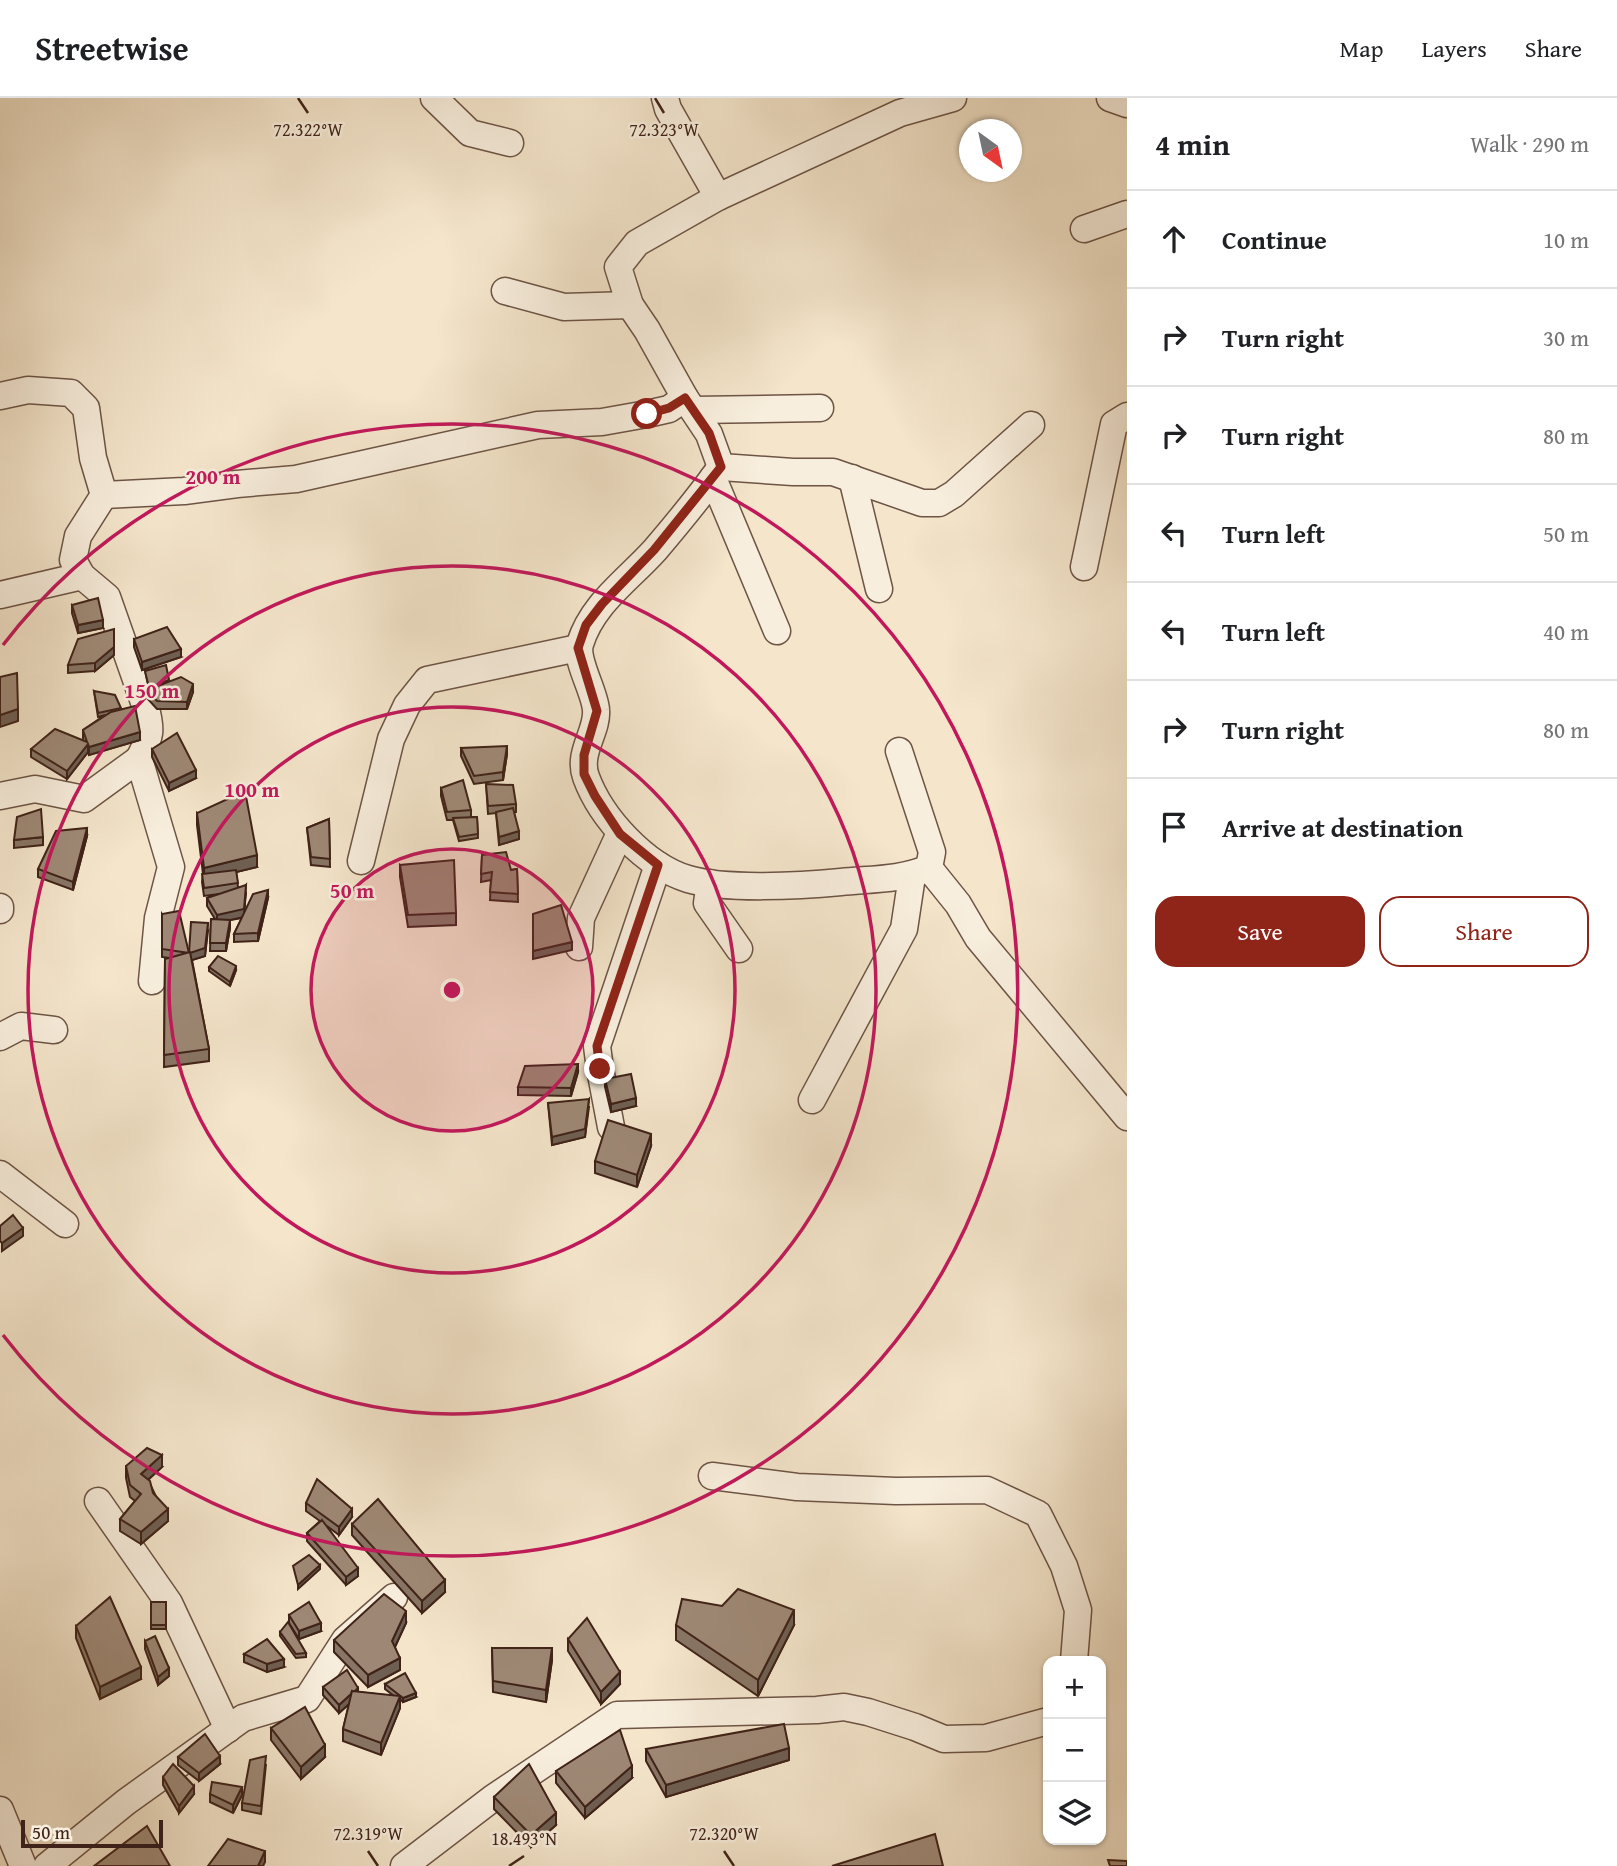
<!DOCTYPE html>
<meta charset="utf-8">
<style>
body{margin:0;font-family:"Gentium Book Plus",serif;background:#f2f2f2;color:#202124}
.controls{position:absolute;right:21px;bottom:21px;display:grid;overflow:hidden;border-radius:14px;box-shadow:0 2px 5px #0004}
.controls button{width:63px;height:63px;display:grid;place-items:center;padding:0;border:0;border-bottom:2px solid #e0e0e0;background:#fff;color:#202124;font:35px sans-serif}
.compass{position:absolute;left:959px;top:21px;width:63px;height:63px;border-radius:50%;background:#fff;box-shadow:0 2px 5px #0004;rotate:147deg}
.scale{position:absolute;left:21px;bottom:18px;width:142px;box-sizing:border-box;padding-left:7px;border:4px solid #402318;border-top:0;font-size:19px;line-height:24px;white-space:nowrap;color:#402318;-webkit-text-stroke:5px #f8eedd;paint-order:stroke}
.stop{position:absolute;width:21px;height:21px;margin:-16px;border:5px solid #8f2418;border-radius:50%;background:#fff}
.stop.end{background:#8f2418;border-color:#fff;box-shadow:0 2px 7px #0008}
.list{margin:0;padding:0;list-style:none}
h2{display:flex;justify-content:space-between;align-items:center;height:91px;margin:0;padding:0 28px;font-size:30px}
h2 small{font-size:23px;font-weight:400;color:#757577}
.list li{display:grid;grid-template-columns:46px 1fr auto;gap:21px;align-items:center;box-sizing:border-box;height:98px;padding:0 28px;border-top:2px solid #e0e0e0}
.list b{display:block;font-size:26px;white-space:nowrap}
.list em{font-size:23px;font-style:normal;color:#757577}
.actions{display:flex;gap:14px;padding:21px 28px}
.actions a{flex:1;padding:16px 0;border:2px solid #8f2418;border-radius:21px;text-align:center;font-size:24px;color:#8f2418}
.actions .main{background:#8f2418;color:#fff}
.icon{flex:none;width:38px;height:38px;fill:none;stroke:currentColor;stroke-width:2;stroke-linecap:round;stroke-linejoin:round}
.map{position:relative;flex:none;width:1127px;height:1768px;overflow:hidden}
header{display:flex;align-items:center;gap:42px;box-sizing:border-box;height:98px;padding:0 35px;background:#fff;border-bottom:2px solid #e0e0e0}
header strong{font-size:33px}
nav{display:flex;gap:38px;margin-inline-start:auto;font-size:24px}
main{display:flex}
aside{flex:1;background:#fff}
.map>svg:first-child{display:block}
.lines{fill:none;stroke-linecap:round;stroke-linejoin:round}
.minor-casing{stroke:#6d5445;stroke-width:29}
.minor{stroke:#f8eedd;stroke-width:26}
.wall{fill:#887565;stroke:#402318;stroke-width:2}
.shaded-wall{fill:#6f5f52;stroke:#402318;stroke-width:2}
.building{fill:#9e8875;stroke:#402318;stroke-width:2}
.route{stroke:#8f2418;stroke-width:9}
.ticks{fill:none;stroke:#402318;stroke-width:2.5}
.ring{fill:none;stroke:#c2185b;stroke-width:3.5}
.ticks-label{font-size:18px;text-anchor:middle;fill:#402318;stroke:#f8eedd;stroke-width:5;stroke-linejoin:round;paint-order:stroke}
.centre{fill:#c2185b;stroke:#f8eedd;stroke-width:3.5}
.ring-label{font-size:21px;text-anchor:middle;font-weight:bold;fill:#c2185b;stroke:#f8eedd;stroke-width:5;stroke-linejoin:round;paint-order:stroke}
</style>
<header>
<strong>Streetwise</strong>
<nav><a>Map</a><a>Layers</a><a>Share</a></nav>
</header>
<main>
<div class="map">
<svg width="1127" height="1768" viewBox="0 0 1127 1768">
<rect width="100%" height="100%" fill="#f4e5cb"/>
<filter id="stains"><feTurbulence type="fractalNoise" baseFrequency=".00286" numOctaves="4"/><feColorMatrix values="0 0 0 0 .2 0 0 0 0 .09 0 0 0 0 .02 0 0 0 .5 -.17"/></filter>
<radialGradient id="worn" r=".72"><stop offset=".6" stop-color="#630" stop-opacity="0"/><stop offset="1" stop-color="#630" stop-opacity=".3"/></radialGradient>
<g class="lines">
<defs>
<g id="minor">
<polyline points="434,0 470,35 510,45"/>
<polyline points="665,0 668,11 718,99"/>
<polyline points="953,0 900,15 718,99 637,145 618,169 630,207 647,232 685,300 709,336 721,369 793,374 833,374 922,405 939,405 954,396 1031,327"/>
<polyline points="1110,0 1127,6"/>
<polyline points="1084,131 1127,116"/>
<polyline points="505,193 564,209 630,207"/>
<path d="M0,298L28,292L71,295L86,310L93,360L104,397L78,438L73,462L82,478L107,499L145,607C152,632 151,638 139,661L171,769L158,820L152,883"/>
<polyline points="694,312 820,310"/>
<path d="M721,369C701,397 678,425 655,452C628,482 592,506 580,546C575,562 595,594 596,612C598,633 577,655 586,679C601,720 645,768 688,781C725,792 800,788 841,784C870,781 902,782 929,770L932,754L899,653"/>
<polyline points="713,380 777,533"/>
<polyline points="852,380 879,491"/>
<polyline points="104,397 184,393 237,386 296,381 538,327 602,324 647,316 669,311 685,300"/>
<polyline points="1084,469 1114,326 1127,318"/>
<polyline points="0,497 82,478"/>
<polyline points="0,698 35,691 84,701 139,661"/>
<polyline points="361,763 391,641 407,607 427,582 578,550"/>
<polyline points="929,770 958,806 978,840 1127,1019"/>
<polyline points="710,785 707,805 739,851"/>
<polyline points="0,809 0,812"/>
<polyline points="579,849 581,820 620,735"/>
<polyline points="0,939 21,928 54,932"/>
<polyline points="812,1002 904,831 912,778"/>
<polyline points="611,1029 600,971 597,948 658,767"/>
<polyline points="0,1076 65,1126"/>
<polyline points="712,1378 797,1389 896,1393 987,1392 1038,1416 1064,1468 1078,1512 1074,1563"/>
<polyline points="98,1403 169,1505 228,1631"/>
<polyline points="0,1712 23,1768"/>
<polyline points="47,1768 126,1704 243,1620 307,1601 345,1542 394,1499"/>
<polyline points="404,1768 493,1700 617,1617 817,1612 844,1609 868,1614 915,1629 944,1641 986,1640 1048,1623"/>
</g>
</defs>
<!-- minor casing -->
<use href="#minor" class="minor-casing"/>
<!-- minor -->
<use href="#minor" class="minor"/>
</g>
<!-- wall -->
<g class="wall">
<polygon points="72,507 103,530 78,535 72,515"/>
<polygon points="134,541 181,559 142,572 134,549"/>
<polygon points="114,557 95,573 68,575 68,567"/>
<polygon points="145,573 193,594 187,611 157,611 147,600 147,592 149,591"/>
<polygon points="94,593 121,611 140,642 89,657 88,654 67,681 31,659 31,651 83,642 83,632 105,617 98,619"/>
<polygon points="461,650 507,656 503,682 474,686 461,658"/>
<polygon points="152,651 196,680 169,693 152,659"/>
<polygon points="486,686 516,706 516,714 514,714 519,741 499,747 496,715 488,716"/>
<polygon points="441,690 471,712 471,719 477,719 478,740 459,743 453,722 447,722 441,698"/>
<polygon points="197,715 257,769 236,774 238,789 246,795 244,815 268,800 258,843 234,844 234,836 242,820 230,822 230,830 226,853 210,853 211,821 215,821 207,808 207,800 219,796 204,798 202,784 203,776 197,727"/>
<polygon points="329,721 330,769 311,767 307,730"/>
<polygon points="87,738 73,792 38,779 38,771"/>
<polygon points="43,739 43,747 14,750 14,742"/>
<polygon points="482,757 511,772 517,771 518,804 490,802 491,782 481,784"/>
<polygon points="400,767 456,815 456,827 408,829 400,779"/>
<polygon points="162,816 188,855 208,833 205,858 192,862 209,951 209,963 164,969 165,861 169,860 162,859"/>
<polygon points="209,869 236,872 230,888 209,873"/>
<polygon points="578,974 571,998 518,997 518,989"/>
<polygon points="605,981 636,1008 611,1014 605,989"/>
<polygon points="548,1005 589,1009 585,1039 552,1047"/>
<polygon points="651,1048 637,1089 595,1075 595,1063"/>
<polygon points="126,1368 162,1369 148,1382 168,1423 141,1446 120,1433 120,1421 135,1403 130,1399 126,1380"/>
<polygon points="306,1405 352,1419 339,1437 327,1428 358,1478 346,1487 307,1443 307,1435 320,1423 306,1413"/>
<polygon points="352,1426 445,1494 422,1515 352,1437"/>
<rect x="151" y="1504" width="15" height="27"/>
<polygon points="289,1517 321,1533 299,1541 289,1525"/>
<polygon points="406,1525 395,1549 400,1572 368,1589 334,1554 334,1542"/>
<polygon points="676,1527 794,1527 758,1598 676,1542"/>
<polygon points="76,1528 141,1581 100,1601 76,1540"/>
<polygon points="280,1534 306,1555 306,1559 296,1560 280,1538"/>
<polygon points="568,1541 620,1586 601,1606 568,1553"/>
<polygon points="145,1543 169,1578 158,1587 145,1551"/>
<polygon points="492,1550 552,1562 546,1604 493,1594"/>
<polygon points="244,1556 284,1569 267,1574 244,1564"/>
<polygon points="385,1586 416,1599 403,1604 400,1601 400,1610 381,1657 343,1643 343,1631 349,1606 339,1615 323,1597 323,1589 358,1594 394,1598 385,1591"/>
<polygon points="271,1630 325,1659 301,1681 271,1642"/>
<polygon points="646,1651 789,1662 666,1699 646,1663"/>
<polygon points="178,1659 220,1666 199,1683 178,1667"/>
<polygon points="266,1666 261,1716 242,1712 242,1705"/>
<polygon points="556,1673 632,1680 585,1720 556,1685"/>
<polygon points="163,1679 194,1696 179,1715 163,1687"/>
<polygon points="210,1696 242,1697 233,1715 210,1704"/>
<polygon points="494,1699 556,1727 531,1749 494,1711"/>
</g>
<!-- shaded-wall -->
<g class="shaded-wall">
<polygon points="103,522 103,530 78,535 78,527"/>
<polygon points="114,539 114,557 95,573 95,565"/>
<polygon points="181,551 181,559 142,572 142,564"/>
<polygon points="193,586 193,594 187,611 187,604"/>
<polygon points="18,611 18,623 0,629 0,617"/>
<polygon points="140,634 140,642 89,657 89,649"/>
<polygon points="88,646 88,654 67,681 67,673"/>
<polygon points="507,648 507,656 503,682 503,674"/>
<polygon points="196,672 196,680 169,693 169,685"/>
<polygon points="87,730 87,738 73,792 73,784"/>
<polygon points="519,733 519,741 499,747 499,739"/>
<polygon points="257,757 257,769 204,782 204,770"/>
<polygon points="246,787 244,819 230,822 230,830 226,853 226,845 217,825 217,817"/>
<polygon points="268,792 268,800 258,843 258,835"/>
<polygon points="208,825 205,858 189,863 189,855"/>
<polygon points="572,844 572,852 533,861 533,853"/>
<polygon points="236,868 236,872 230,888 230,884"/>
<polygon points="578,966 578,974 571,998 571,990"/>
<polygon points="636,1000 636,1008 611,1014 611,1006"/>
<polygon points="589,1001 585,1039 552,1047 552,1039"/>
<polygon points="651,1036 651,1048 637,1089 637,1077"/>
<polygon points="23,1130 23,1138 2,1153 2,1145"/>
<polygon points="162,1357 162,1369 141,1388 141,1376"/>
<polygon points="168,1411 168,1423 141,1446 141,1434"/>
<polygon points="352,1411 352,1419 339,1437 339,1429"/>
<polygon points="320,1467 320,1471 298,1491 298,1487"/>
<polygon points="358,1470 358,1478 346,1487 346,1479"/>
<polygon points="445,1482 445,1494 422,1515 422,1503"/>
<polygon points="794,1512 794,1527 758,1598 758,1582"/>
<polygon points="406,1513 406,1525 392,1555 392,1543"/>
<polygon points="321,1525 321,1533 299,1541 299,1533"/>
<polygon points="552,1550 552,1562 546,1604 546,1592"/>
<polygon points="400,1560 400,1572 368,1589 368,1577"/>
<polygon points="284,1561 284,1569 267,1574 267,1566"/>
<polygon points="141,1569 141,1581 100,1601 100,1589"/>
<polygon points="169,1570 169,1578 158,1587 158,1579"/>
<polygon points="620,1574 620,1586 601,1606 601,1594"/>
<polygon points="358,1590 358,1598 339,1615 339,1607"/>
<polygon points="416,1595 416,1599 403,1604 403,1600"/>
<polygon points="400,1598 400,1610 381,1657 381,1645"/>
<polygon points="1103,1636 1103,1644 1101,1648 1101,1640"/>
<polygon points="325,1647 325,1659 301,1681 301,1669"/>
<polygon points="789,1650 789,1662 666,1699 666,1687"/>
<polygon points="220,1658 220,1666 199,1683 199,1675"/>
<polygon points="632,1668 632,1680 585,1720 585,1709"/>
<polygon points="194,1688 194,1696 179,1715 179,1708"/>
<polygon points="242,1689 242,1697 233,1715 233,1707"/>
<polygon points="556,1715 556,1727 531,1749 531,1737"/>
<polygon points="265,1753 265,1764 263,1768 258,1768"/>
</g>
<!-- building -->
<g class="building">
<polygon points="98,500 103,522 78,527 72,507"/>
<polygon points="167,529 181,551 142,564 134,541"/>
<polygon points="114,531 114,549 95,565 68,567 78,541"/>
<polygon points="166,567 169,582 149,590 145,573"/>
<polygon points="17,575 18,611 0,617 0,579"/>
<polygon points="181,579 193,586 187,604 157,603 147,592"/>
<polygon points="94,593 115,597 121,610 98,615"/>
<polygon points="135,608 140,634 89,649 88,646 67,673 31,651 55,631 87,644 83,632 111,614"/>
<polygon points="177,635 196,672 169,685 152,651"/>
<polygon points="507,648 503,674 474,678 461,650"/>
<polygon points="463,682 471,712 447,714 441,690"/>
<polygon points="486,686 513,687 516,706 488,708"/>
<polygon points="245,693 257,757 204,770 197,715"/>
<polygon points="513,710 519,733 499,739 496,714"/>
<polygon points="41,711 43,739 14,742 17,719"/>
<polygon points="477,719 478,736 459,739 453,720"/>
<polygon points="329,721 330,761 311,759 307,730"/>
<polygon points="87,730 73,784 38,771 56,733"/>
<polygon points="506,754 511,772 517,771 518,796 490,794 492,774 481,776 482,757"/>
<polygon points="454,762 456,815 408,817 400,767"/>
<polygon points="236,772 238,785 204,790 202,776"/>
<polygon points="246,787 244,811 217,817 207,800"/>
<polygon points="268,792 258,835 234,836 253,796"/>
<polygon points="561,807 572,844 533,853 533,816"/>
<polygon points="179,813 189,855 162,851 162,816"/>
<polygon points="211,821 230,822 226,845 210,845"/>
<polygon points="191,824 208,825 205,850 190,855 189,855"/>
<polygon points="190,854 209,951 164,957 165,861"/>
<polygon points="218,858 236,868 230,884 209,869"/>
<polygon points="578,966 571,990 518,989 525,968"/>
<polygon points="631,976 636,1000 611,1006 605,981"/>
<polygon points="589,1001 585,1031 552,1039 548,1005"/>
<polygon points="608,1022 651,1036 637,1077 595,1063"/>
<polygon points="13,1117 23,1130 2,1145 0,1143 0,1128"/>
<polygon points="147,1350 162,1357 141,1376 150,1383 153,1395 168,1411 141,1434 120,1421 141,1396 130,1387 126,1368"/>
<polygon points="317,1381 352,1411 339,1429 306,1405"/>
<polygon points="378,1401 445,1482 422,1503 352,1426"/>
<polygon points="322,1422 358,1470 346,1479 307,1435"/>
<polygon points="309,1457 320,1467 298,1487 293,1468"/>
<polygon points="738,1491 794,1512 758,1582 676,1527 682,1501 722,1508"/>
<polygon points="384,1496 406,1513 392,1543 400,1560 368,1577 334,1542"/>
<polygon points="110,1499 141,1569 100,1589 76,1528"/>
<rect x="151" y="1504" width="15" height="23"/>
<polygon points="309,1504 321,1525 299,1533 289,1517"/>
<polygon points="587,1520 620,1574 601,1594 568,1541"/>
<polygon points="288,1524 306,1555 296,1556 280,1534"/>
<polygon points="155,1538 169,1570 158,1579 145,1543"/>
<polygon points="267,1541 284,1561 267,1566 244,1556"/>
<polygon points="492,1550 552,1550 546,1592 493,1583"/>
<polygon points="347,1572 358,1590 354,1594 352,1593 351,1596 339,1607 323,1589"/>
<polygon points="405,1575 416,1595 403,1600 385,1586"/>
<polygon points="352,1593 400,1598 381,1645 343,1631"/>
<polygon points="305,1609 325,1647 301,1669 271,1630"/>
<polygon points="784,1626 789,1650 666,1687 646,1651"/>
<polygon points="620,1632 632,1668 585,1709 556,1673"/>
<polygon points="205,1636 220,1658 199,1675 178,1659"/>
<polygon points="266,1658 261,1708 242,1705 250,1662"/>
<polygon points="173,1666 194,1688 179,1708 163,1679"/>
<polygon points="529,1666 556,1715 531,1737 494,1699"/>
<polygon points="212,1684 242,1689 233,1707 210,1696"/>
<polygon points="147,1728 170,1768 94,1768"/>
<polygon points="935,1736 943,1768 832,1768"/>
<polygon points="228,1741 265,1753 258,1768 208,1768"/>
<polygon points="1108,1762 1127,1763 1127,1768 1110,1768"/>
</g>
<g class="lines">
<!-- route -->
<polyline class="route" points="600,971 597,948 658,767 620,736 595,698 584,676 584,657 597,613 578,550 586,527 602,506 654,452 721,369 709,335 685,300 669,310 647,316"/>
</g>
<!-- ticks -->
<path class="ticks" d="M298,0L308,15M655,0L664,15M368,1753L378,1768M724,1753L734,1768M509,1768L524,1758"/>
<!-- distance rings -->
<circle cx="452" cy="892" r="141" fill="#c2185b" fill-opacity=".12"/>
<g class="ring">
<circle cx="452" cy="892" r="141"/>
<circle cx="452" cy="892" r="283"/>
<circle cx="452" cy="892" r="424"/>
<path d="M3 547A566 566 0 1 1 3 1237"/>
</g>
<g class="ticks-label">
<text x="308" y="38">72.322°W</text>
<text x="664" y="38">72.323°W</text>
<text x="368" y="1742">72.319°W</text>
<text x="724" y="1742">72.320°W</text>
<text x="524" y="1747">18.493°N</text>
</g>
<circle cx="452" cy="892" r="10" class="centre"/>
<g class="ring-label">
<text x="213" y="386">200 m</text>
<text x="152" y="600">150 m</text>
<text x="252" y="699">100 m</text>
<text x="352" y="800">50 m</text>
</g>
<rect width="100%" height="100%" filter="url(#stains)"/>
<rect width="100%" height="100%" fill="url(#worn)"/>
</svg>
<div class="controls">
<button>+</button>
<button>−</button>
<button><svg class="icon" aria-label="layers" viewBox="0 0 24 24"><path d="M12 4l9 5-9 5-9-5zM3 14l9 5 9-5"/></svg></button>
</div>
<svg class="compass" viewBox="-18 -18 36 36"><path d="M0-13l5 13h-10z" fill="#e53935"/><path d="M0 13l5-13h-10z" fill="#757577"/></svg>
<div class="scale">50 m</div>
<div class="stop" style="left:647px;top:316px"></div>
<div class="stop end" style="left:600px;top:971px"></div>
</div>
<aside>
<h2>4 min<small>Walk · 290 m</small></h2>
<ul class="list">
<li><svg class="icon" aria-label="ahead" viewBox="0 0 24 24"><path d="M12 20V5M6 11l6-6 6 6"/></svg><div><b>Continue</b></div><em>10 m</em></li>
<li><svg class="icon" aria-label="right" viewBox="0 0 24 24"><path d="M7 20v-9h11M14 6l5 5-5 5"/></svg><div><b>Turn right</b></div><em>30 m</em></li>
<li><svg class="icon" aria-label="right" viewBox="0 0 24 24"><path d="M7 20v-9h11M14 6l5 5-5 5"/></svg><div><b>Turn right</b></div><em>80 m</em></li>
<li><svg class="icon" aria-label="left" viewBox="0 0 24 24"><path d="M17 20v-9H6M10 6l-5 5 5 5"/></svg><div><b>Turn left</b></div><em>50 m</em></li>
<li><svg class="icon" aria-label="left" viewBox="0 0 24 24"><path d="M17 20v-9H6M10 6l-5 5 5 5"/></svg><div><b>Turn left</b></div><em>40 m</em></li>
<li><svg class="icon" aria-label="right" viewBox="0 0 24 24"><path d="M7 20v-9h11M14 6l5 5-5 5"/></svg><div><b>Turn right</b></div><em>80 m</em></li>
<li><svg class="icon" aria-label="arrive" viewBox="0 0 24 24"><path d="M6 21V4h12l-3 4 3 4H6"/></svg><div><b>Arrive at destination</b></div></li>
</ul>
<div class="actions"><a class="main">Save</a><a>Share</a></div>
</aside>
</main>
